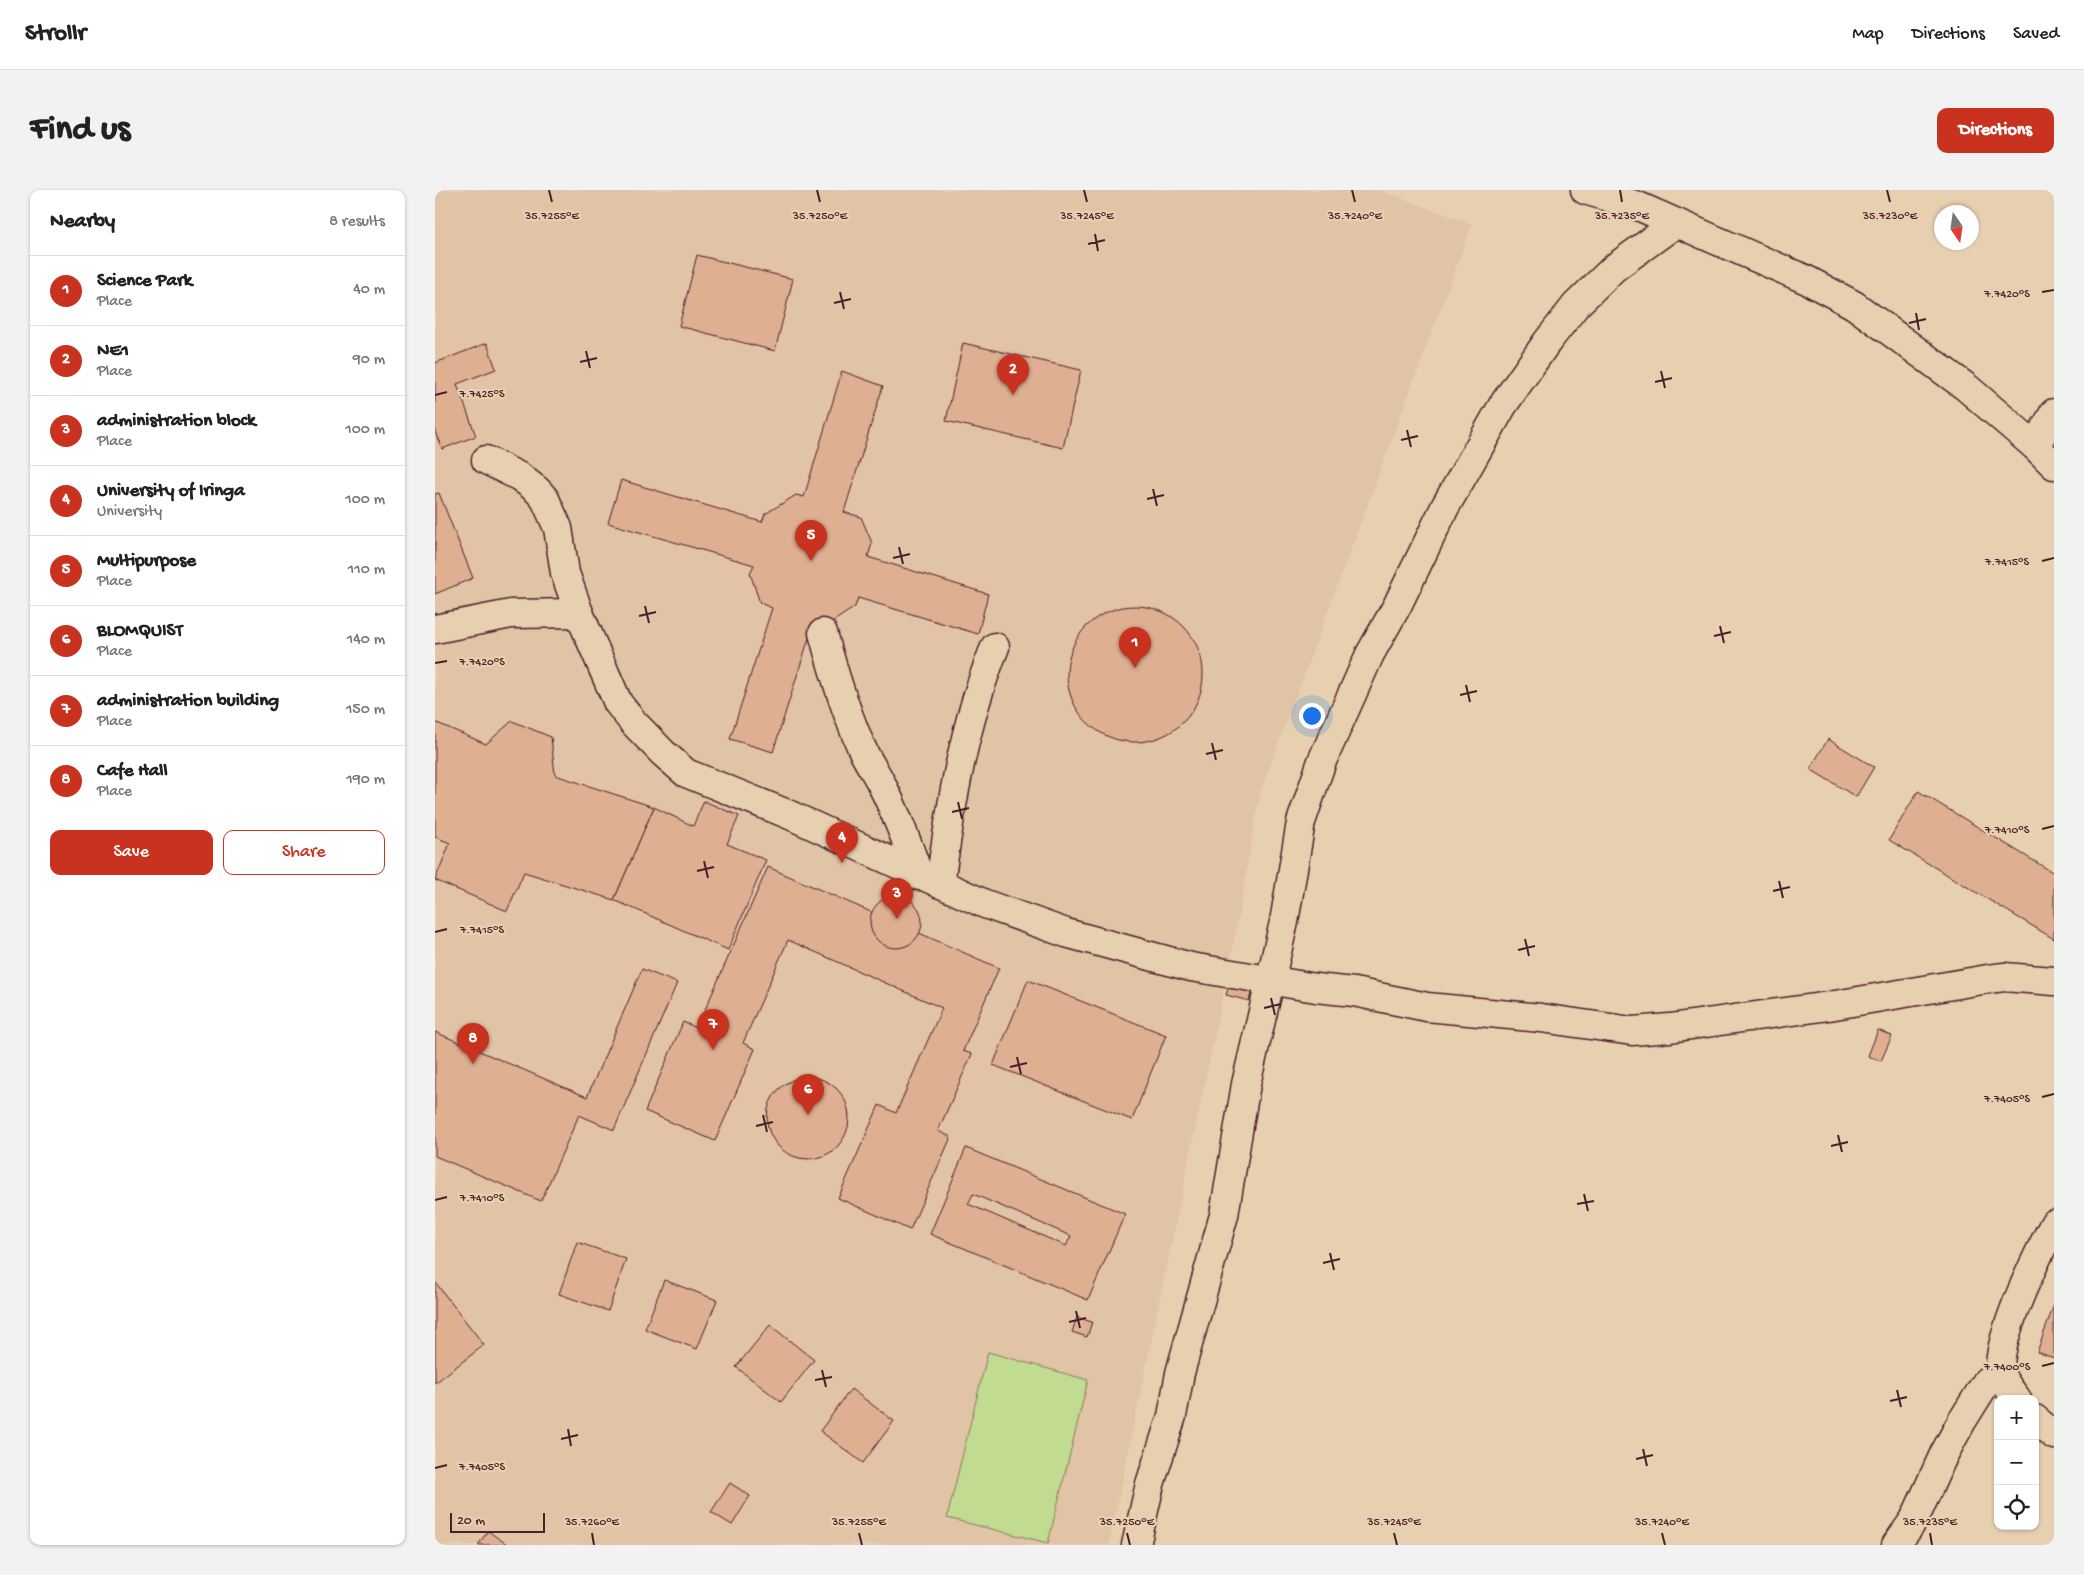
<!DOCTYPE html>
<meta charset="utf-8">
<style>
body{margin:0;font-family:"Gochi Hand",sans-serif;background:#f2f2f2;color:#222}
.controls{position:absolute;right:15px;bottom:15px;display:grid;overflow:hidden;border-radius:10px;box-shadow:0 1px 4px #0004}
.controls button{width:45px;height:45px;display:grid;place-items:center;padding:0;border:0;border-bottom:1px solid #e0e0e0;background:#fff;color:#222;font:25px sans-serif}
.compass{position:absolute;left:1499px;top:15px;width:45px;height:45px;border-radius:50%;background:#fff;box-shadow:0 1px 4px #0004;rotate:167deg}
.scale{position:absolute;left:15px;bottom:12px;width:95px;box-sizing:border-box;padding-left:5px;border:2px solid #4a1f2b;border-top:0;font-size:14px;line-height:18px;white-space:nowrap;color:#4a1f2b;-webkit-text-stroke:4px #e7d0b0;paint-order:stroke}
.you{position:absolute;left:876px;top:525px;width:18px;height:18px;margin:-12px;border:4px solid #fff;border-radius:50%;background:#1a73e8;box-shadow:0 0 0 8px #1a73e833}
.badge{display:grid;place-items:center;width:32px;height:32px;border-radius:50%;background:#c8321e;color:#fff;font-size:16px;font-weight:700}
.pin{position:absolute;translate:-50% -41px;filter:drop-shadow(0 1px 2px #0008)}
.pin::after{content:'';position:absolute;top:26px;width:18px;height:15px;background:inherit;clip-path:polygon(0 0,100% 0,50% 100%)}
.list{margin:0;padding:0;list-style:none}
h2{display:flex;justify-content:space-between;align-items:center;height:65px;margin:0;padding:0 20px;font-size:21px}
h2 small{font-size:16px;font-weight:400;color:#767676}
.list li{display:grid;grid-template-columns:32px 1fr auto;gap:15px;align-items:center;box-sizing:border-box;height:70px;padding:0 20px;border-top:1px solid #e0e0e0}
.list b{display:block;font-size:19px;white-space:nowrap}
.list p{margin:0;font-size:16px;white-space:nowrap;color:#767676}
.list em{font-size:16px;font-style:normal;color:#767676}
.actions{display:flex;gap:10px;padding:15px 20px}
.actions a{flex:1;padding:11px 0;border:1px solid #c8321e;border-radius:10px;text-align:center;font-size:18px;color:#c8321e}
.actions .main{background:#c8321e;color:#fff}
.icon{flex:none;width:28px;height:28px;fill:none;stroke:currentColor;stroke-width:2;stroke-linecap:round;stroke-linejoin:round}
.map{position:relative;flex:none;width:1619px;height:1355px;overflow:hidden;border-radius:10px}
header{display:flex;align-items:center;gap:30px;box-sizing:border-box;height:70px;padding:0 25px;background:#fff;border-bottom:1px solid #e0e0e0}
header strong{font-size:24px}
nav{display:flex;gap:28px;margin-inline-start:auto;font-size:18px}
.intro{display:flex;align-items:center;justify-content:space-between;box-sizing:border-box;height:120px;padding:0 30px}
h1{margin:0;font-size:35px}
.button{padding:12px 22px;border-radius:10px;background:#c8321e;color:#fff;font-size:18px;font-weight:700}
main{display:flex;gap:30px;padding:0 30px}
aside{flex:1;background:#fff;border-radius:10px;box-shadow:0 1px 4px #0004}
.map>svg:first-child{display:block}
.built{fill:#e1c3a5}
.park{fill:#c1db91;stroke:#867d5e}
.building{fill:#deaf91;stroke:#4a1f2b;fill-rule:evenodd}
.lines{fill:none;stroke-linecap:round;stroke-linejoin:round}
.minor-casing{stroke:#4a1f2b;stroke-width:31}
.minor{stroke:#e7d0b0;stroke-width:28}
.ticks{fill:none;stroke:#4a1f2b;stroke-width:2}
.ticks-label{font-size:12px;text-anchor:middle;fill:#4a1f2b;stroke:#e7d0b0;stroke-width:4.5;stroke-linejoin:round;paint-order:stroke}
</style>
<header>
<strong>Strollr</strong>
<nav><a>Map</a><a>Directions</a><a>Saved</a></nav>
</header>
<div class="intro"><h1>Find us</h1><a class="button">Directions</a></div>
<main>
<aside>
<h2>Nearby<small>8 results</small></h2>
<ul class="list">
<li><span class="badge">1</span><div><b>Science Park</b><p>Place</p></div><em>40 m</em></li>
<li><span class="badge">2</span><div><b>NE1</b><p>Place</p></div><em>90 m</em></li>
<li><span class="badge">3</span><div><b>administration block</b><p>Place</p></div><em>100 m</em></li>
<li><span class="badge">4</span><div><b>University of Iringa</b><p>University</p></div><em>100 m</em></li>
<li><span class="badge">5</span><div><b>Multipurpose</b><p>Place</p></div><em>110 m</em></li>
<li><span class="badge">6</span><div><b>BLOMQUIST</b><p>Place</p></div><em>140 m</em></li>
<li><span class="badge">7</span><div><b>administration building</b><p>Place</p></div><em>150 m</em></li>
<li><span class="badge">8</span><div><b>Cafe Hall</b><p>Place</p></div><em>190 m</em></li>
</ul>
<div class="actions"><a class="main">Save</a><a>Share</a></div>
</aside>
<div class="map">
<svg width="1619" height="1355" viewBox="0 0 1619 1355">
<rect width="100%" height="100%" fill="#e7d0b0"/>
<filter id="ink" filterUnits="userSpaceOnUse"><feTurbulence type="fractalNoise" baseFrequency=".02" numOctaves="2"/><feDisplacementMap in="SourceGraphic" scale="10" xChannelSelector="R" yChannelSelector="G"/><feConvolveMatrix kernelMatrix="1 2 1 2 8 2 1 2 1" color-interpolation-filters="sRGB"/></filter>
<g filter="url(#ink)">
<!-- built -->
<polygon class="built" points="0,0 944,0 1037,34 825,603 801,742 674,1355 0,1355"/>
<!-- park -->
<polygon class="park" points="553,1162 653,1190 613,1353 512,1328"/>
<!-- building -->
<g class="building">
<polygon points="262,65 358,89 340,161 244,136"/>
<polygon points="52,153 61,179 22,194 41,246 7,259 0,242 0,173"/>
<polygon points="528,153 646,180 628,258 511,231"/>
<polygon points="407,181 448,196 409,322 426,327 437,353 433,367 553,404 543,444 423,408 420,417 391,436 379,432 338,562 295,549 337,418 325,413 315,383 319,375 173,333 186,290 327,332 330,324 361,305 369,307"/>
<polygon points="4,303 38,388 0,404 0,304"/>
<circle cx="700" cy="484" r="68"/>
<polygon points="77,531 116,547 120,585 219,617 179,710 89,682 72,721 0,690 15,653 0,647 0,532 51,554"/>
<polygon points="1393,549 1439,577 1421,607 1375,579"/>
<polygon points="1483,601 1619,683 1619,749 1454,650"/>
<polygon points="269,611 304,626 292,654 331,670 293,760 179,710 219,617 258,636"/>
<polygon points="333,677 564,778 528,861 537,864 503,941 516,947 475,1040 403,1008 444,915 461,923 507,818 353,750 308,853 320,859 280,951 210,921 248,832 262,838"/>
<circle cx="461" cy="732" r="26"/>
<polygon points="207,779 242,793 179,940 144,925 106,1011 0,966 0,842 152,907"/>
<polygon points="797,785 819,791 814,811 791,805"/>
<polygon points="593,790 731,845 697,930 558,875"/>
<polygon points="1443,840 1457,846 1446,871 1433,866"/>
<circle cx="373" cy="928" r="41"/>
<path d="M531,958L690,1024L653,1110L495,1044ZM538,1004L636,1046L631,1056L533,1014Z"/>
<polygon points="142,1052 191,1069 173,1121 124,1104"/>
<polygon points="229,1090 282,1110 262,1159 210,1139"/>
<polygon points="0,1092 49,1155 0,1193"/>
<polygon points="1619,1115 1619,1168 1602,1162"/>
<polygon points="642,1127 657,1132 652,1147 637,1142"/>
<polygon points="335,1135 379,1170 346,1212 301,1177"/>
<polygon points="416,1199 459,1231 428,1273 385,1241"/>
<polygon points="295,1293 315,1306 297,1335 276,1322"/>
<polygon points="53,1341 73,1355 43,1355"/>
</g>
<g class="lines">
<defs>
<g id="minor">
<polyline points="1150,0 1203,16 1372,90 1419,115 1531,197 1600,256 1619,275"/>
<polyline points="1600,256 1619,223"/>
<polyline points="51,270 85,287 102,300 110,309 123,338 130,383 144,423 183,513 198,532 228,563 251,583 355,625 550,714 631,743 756,777 881,798 919,802 992,817 1106,828 1197,841 1235,838 1394,816 1553,789 1569,787 1619,791"/>
<polyline points="0,439 76,424 144,423"/>
<path d="M388,443C399,484 411,524 429,563C434,573 441,583 446,593C461,623 473,654 484,686"/>
<path d="M505,694C516,614 529,533 560,457"/>
<path d="M1582,1209C1576,1201 1565,1189 1565,1178C1565,1141 1601,1068 1619,1034"/>
<polyline points="1600,1229 1619,1245"/>
<polyline points="701,1355 715,1294 737,1226 745,1183 789,1025 811,894 849,732 866,632 887,571 935,464 962,416 1010,317 1068,215 1112,152 1141,115 1179,78 1241,33"/>
<polyline points="1461,1355 1479,1330 1509,1264 1527,1231 1552,1191 1565,1180"/>
</g>
</defs>
<!-- minor casing -->
<use href="#minor" class="minor-casing"/>
<!-- minor -->
<use href="#minor" class="minor"/>
</g>
</g>
<!-- ticks -->
<path class="ticks" d="M114,0L117,12M382,0L385,12M649,0L652,12M917,0L920,12M1185,0L1187,12M1452,0L1455,12M660,44L663,61M653,54L670,50M405,102L409,119M1607,102L1619,100M399,113L416,109M1481,123L1484,140M1474,133L1491,129M151,161L155,178M145,172L162,168M1226,181L1230,198M1220,192L1237,188M0,205L12,202M972,240L976,257M966,250L983,246M718,299L722,316M712,309L729,305M464,357L468,374M458,368L475,364M1607,371L1619,368M210,416L214,433M204,426L221,422M1285,436L1289,453M1279,446L1296,442M0,473L12,471M1031,495L1035,512M1025,505L1042,501M777,553L781,570M771,564L788,560M523,612L527,629M517,622L534,618M1607,639L1619,636M269,671L273,688M262,681L279,677M1344,691L1348,708M1338,701L1355,697M0,742L12,739M1090,749L1094,766M1083,760L1100,756M836,808L840,825M829,818L846,814M582,867L586,884M575,877L592,873M1607,907L1619,904M328,925L332,942M321,936L338,932M1403,945L1407,962M1396,956L1413,952M1149,1004L1153,1021M0,1010L12,1007M1142,1014L1159,1011M895,1063L899,1080M888,1073L905,1069M641,1121L645,1138M634,1132L651,1128M1607,1176L1619,1173M387,1180L391,1197M380,1190L397,1187M1462,1200L1466,1217M1455,1211L1472,1207M133,1239L136,1256M126,1249L143,1245M1208,1259L1212,1276M1201,1269L1218,1265M0,1278L12,1275M157,1343L159,1355M424,1343L427,1355M692,1343L695,1355M959,1343L962,1355M1227,1343L1230,1355M1495,1343L1497,1355"/>
<g class="ticks-label">
<text x="117" y="29">35.7255°E</text>
<text x="385" y="29">35.7250°E</text>
<text x="652" y="29">35.7245°E</text>
<text x="920" y="29">35.7240°E</text>
<text x="1187" y="29">35.7235°E</text>
<text x="1455" y="29">35.7230°E</text>
<text x="1572" y="107">7.7420°S</text>
<text x="47" y="207">7.7425°S</text>
<text x="1572" y="375">7.7415°S</text>
<text x="47" y="475">7.7420°S</text>
<text x="1572" y="643">7.7410°S</text>
<text x="47" y="743">7.7415°S</text>
<text x="1572" y="912">7.7405°S</text>
<text x="47" y="1011">7.7410°S</text>
<text x="1572" y="1180">7.7400°S</text>
<text x="47" y="1280">7.7405°S</text>
<text x="157" y="1335">35.7260°E</text>
<text x="424" y="1335">35.7255°E</text>
<text x="692" y="1335">35.7250°E</text>
<text x="959" y="1335">35.7245°E</text>
<text x="1227" y="1335">35.7240°E</text>
<text x="1495" y="1335">35.7235°E</text>
</g>
</svg>
<div class="controls">
<button>+</button>
<button>−</button>
<button><svg class="icon" aria-label="locate" viewBox="0 0 24 24"><circle cx="12" cy="12" r="6"/><path d="M12 2v4M12 18v4M2 12h4M18 12h4"/></svg></button>
</div>
<svg class="compass" viewBox="-18 -18 36 36"><path d="M0-13l5 13h-10z" fill="#e53935"/><path d="M0 13l5-13h-10z" fill="#767676"/></svg>
<div class="scale">20 m</div>
<div class="you"></div>
<div class="pin badge" style="left:700px;top:478px">1</div>
<div class="pin badge" style="left:578px;top:205px">2</div>
<div class="pin badge" style="left:462px;top:729px">3</div>
<div class="pin badge" style="left:407px;top:673px">4</div>
<div class="pin badge" style="left:376px;top:371px">5</div>
<div class="pin badge" style="left:373px;top:925px">6</div>
<div class="pin badge" style="left:278px;top:860px">7</div>
<div class="pin badge" style="left:38px;top:874px">8</div>
</div>
</main>
